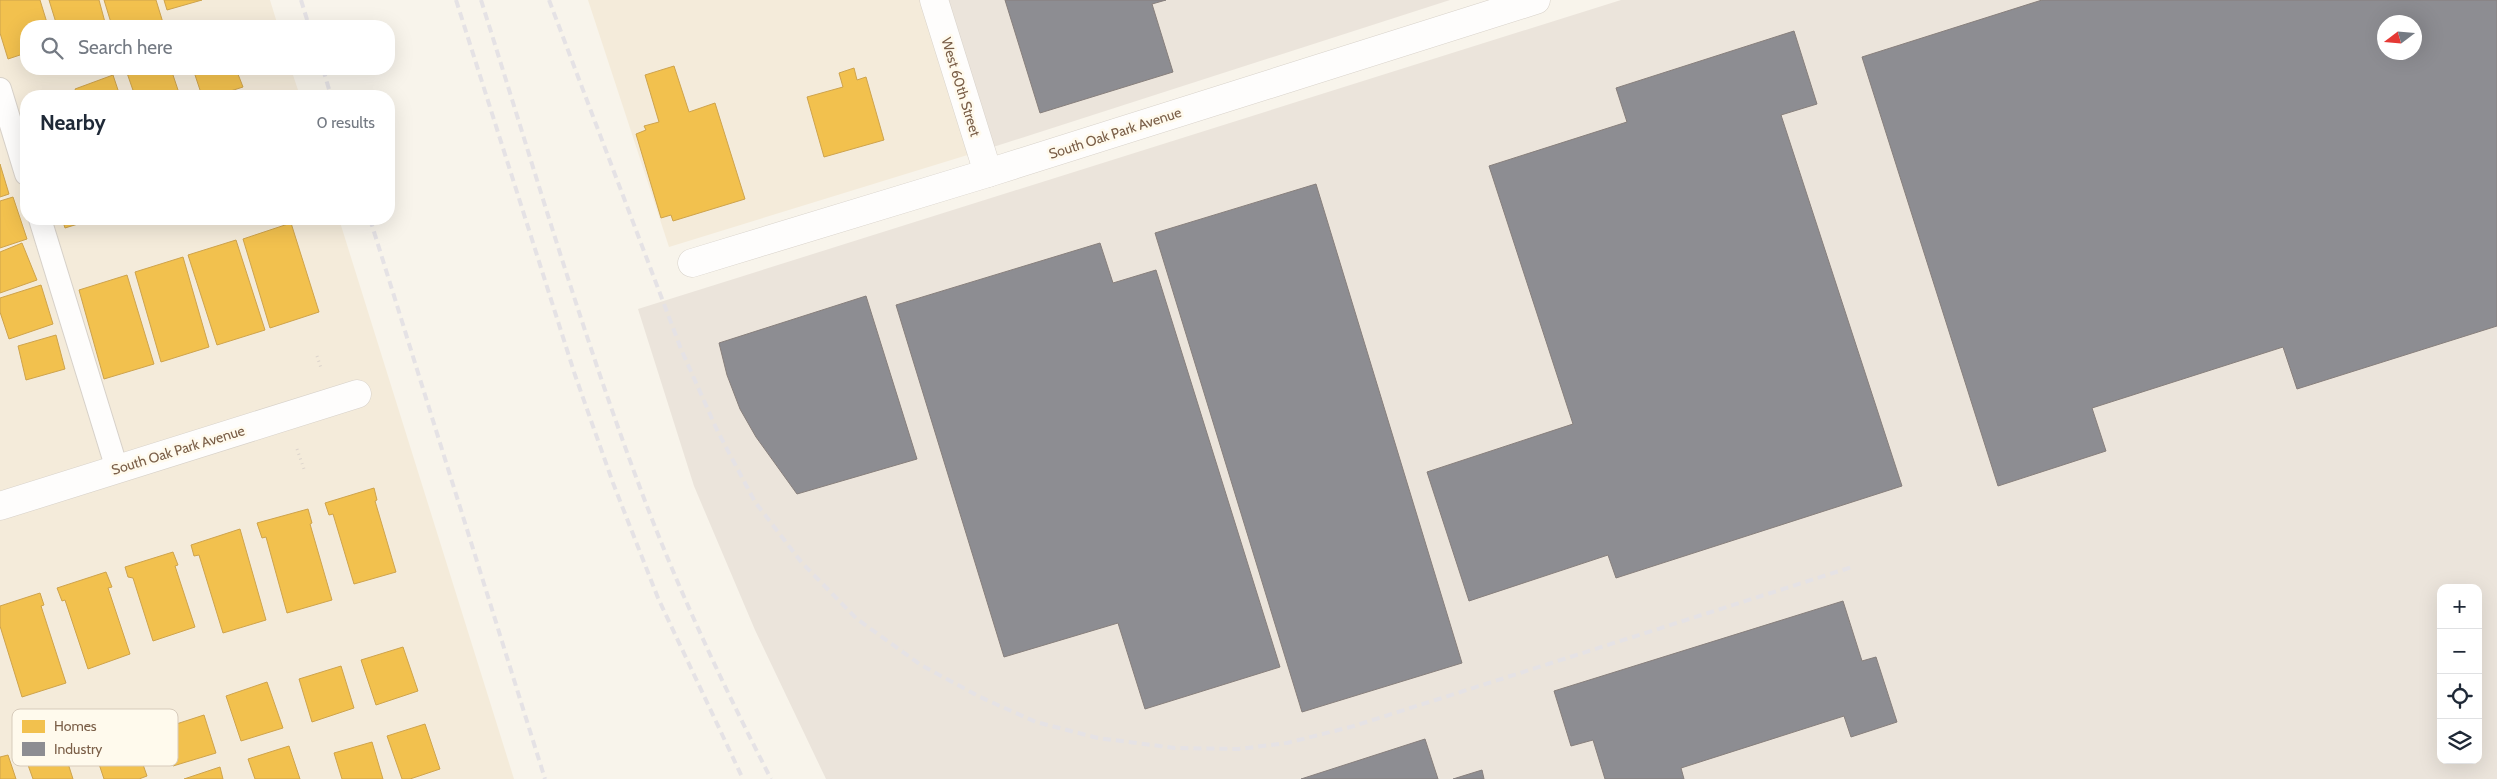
<!DOCTYPE html>
<meta charset="utf-8">
<style>
body{margin:0;font-family:Cabin,sans-serif;background:#f2f2f3;color:#1f2937}
.controls{position:absolute;right:15px;bottom:15px;display:grid;overflow:hidden;border-radius:10px;box-shadow:0 5px 20px #0002}
.controls button{width:45px;height:45px;display:grid;place-items:center;padding:0;border:0;border-bottom:1px solid #e0e1e3;background:#fff;color:#1f2937;font:25px sans-serif}
.compass{position:absolute;left:2377px;top:15px;width:45px;height:45px;border-radius:50%;background:#fff;box-shadow:0 5px 20px #0002;rotate:254deg}
.list{margin:0;padding:0;list-style:none}
h2{display:flex;justify-content:space-between;align-items:center;height:65px;margin:0;padding:0 20px;font-size:21px}
h2 small{font-size:16px;font-weight:400;color:#747a83}
.icon{flex:none;width:28px;height:28px;fill:none;stroke:currentColor;stroke-width:2;stroke-linecap:round;stroke-linejoin:round}
.map{position:relative;flex:none;width:2497px;height:779px;overflow:hidden}
.search{position:absolute;background:#fff;box-shadow:0 5px 20px #0002;left:20px;top:20px;width:375px;height:55px;display:flex;align-items:center;gap:12px;box-sizing:border-box;padding:0 18px;border-radius:20px;color:#747a83;font-size:19px}
.panel{position:absolute;background:#fff;box-shadow:0 5px 20px #0002;left:20px;top:90px;width:375px;height:135px;border-radius:20px}
.map>svg:first-child{display:block}
.residential{fill:#f4ebda}
.industrial{fill:#ebe4db;fill-rule:evenodd}
.homes{fill:#f2c14e;stroke:#cea34c}
.industry{fill:#8d8d92;stroke:#877f7c;fill-rule:evenodd}
.lines{fill:none;stroke-linecap:round;stroke-linejoin:round}
.lane-casing{stroke:#d7d1c9;stroke-width:24}
.street-casing{stroke:#d7d1c9;stroke-width:29}
.path{stroke:#dcd4cc;stroke-width:3;stroke-dasharray:1 4;stroke-linecap:butt}
.lane{stroke:#fefdfc;stroke-width:22}
.street{stroke:#fefdfc;stroke-width:28}
.rail{stroke:#e5e2e5;stroke-width:4;stroke-dasharray:8 5;stroke-linecap:butt}
.labels{text-anchor:middle;stroke-width:5;stroke-linejoin:round;paint-order:stroke}
.street-label{font-size:14px;fill:#7a5e47;stroke:#fffaed}
.key{fill:#fffaed;stroke:#d7cbbb;stroke-width:1}
.key-label{font-size:14px;fill:#7a5e47}
</style>
<div class="map">
<svg width="2497" height="779" viewBox="0 0 2497 779">
<rect width="100%" height="100%" fill="#f8f4eb"/>
<!-- residential -->
<g class="residential">
<polygon points="0,0 270,0 278,26 26,26 26,69 291,69 300,96 26,96 26,219 339,219 514,779 0,779"/>
<polygon points="588,0 940,0 987,149 669,247"/>
</g>
<!-- industrial -->
<g class="industrial">
<polygon points="940,0 1450,0 987,149"/>
<path d="M1621,0H2497V779H826L755,630L694,486L638,309ZM2384,22H2414V52H2384ZM2441,588H2478V760H2441Z"/>
</g>
<!-- homes -->
<g class="homes">
<polygon points="0,0 40,0 48,26 26,26 26,53 8,59 0,33"/>
<polygon points="49,0 99,0 106,26 57,26"/>
<polygon points="104,0 156,0 164,26 112,26"/>
<polygon points="164,0 202,0 167,10"/>
<polygon points="674,66 689,112 715,103 745,199 673,221 671,215 661,218 636,134 646,130 644,126 659,122 645,75"/>
<polygon points="854,68 857,80 866,77 884,140 824,157 807,97 843,87 839,73"/>
<polygon points="140,69 171,69 180,96 135,96 127,73"/>
<polygon points="193,69 236,69 243,87 215,96 202,96"/>
<polygon points="113,75 120,96 78,96 75,89"/>
<polygon points="0,164 9,194 0,197"/>
<polygon points="13,197 27,239 0,248 0,201"/>
<polygon points="62,219 94,219 65,228"/>
<polygon points="291,223 319,312 270,328 243,239"/>
<polygon points="236,240 265,330 217,345 188,255"/>
<polygon points="22,243 37,280 0,293 0,252"/>
<polygon points="183,257 209,347 161,362 135,272"/>
<polygon points="127,275 154,364 104,379 79,290"/>
<polygon points="41,285 53,324 9,339 0,312 0,298"/>
<polygon points="56,335 65,369 26,380 18,346"/>
<polygon points="374,488 377,500 375,501 396,572 354,584 333,514 329,515 325,503"/>
<polygon points="308,509 312,523 310,524 332,600 287,613 266,537 262,538 257,523"/>
<polygon points="240,529 266,620 223,633 199,555 194,556 191,545"/>
<polygon points="173,552 178,565 175,566 195,627 153,641 133,578 128,577 125,567"/>
<polygon points="106,572 112,587 108,588 130,654 88,669 65,600 62,601 57,588"/>
<polygon points="40,593 44,605 41,606 66,683 22,697 0,626 0,606"/>
<polygon points="403,647 418,691 376,705 361,660"/>
<polygon points="341,666 354,708 312,722 299,679"/>
<polygon points="267,682 283,728 241,741 226,696"/>
<polygon points="204,715 216,753 173,766 161,729"/>
<polygon points="425,724 440,769 410,779 402,779 387,736"/>
<polygon points="131,730 147,776 139,779 104,779 92,743"/>
<polygon points="372,742 383,779 342,779 334,753"/>
<polygon points="289,746 300,779 255,779 248,759"/>
<polygon points="65,754 73,779 33,779 28,765"/>
<polygon points="8,755 16,779 0,779 0,757"/>
<polygon points="220,767 223,779 184,779"/>
</g>
<!-- industry -->
<g class="industry">
<polygon points="1005,0 1166,0 1152,4 1173,72 1040,113"/>
<path d="M2042,0H2497V326L2297,389L2283,347L2092,408L2106,451L1998,486L1862,57ZM2384,22H2414V52H2384Z"/>
<polygon points="1794,31 1817,104 1781,115 1902,486 1616,578 1608,555 1469,601 1427,472 1573,424 1489,166 1627,122 1616,88"/>
<polygon points="1316,184 1462,663 1302,712 1155,233"/>
<polygon points="1100,243 1113,283 1156,270 1280,667 1145,709 1118,623 1004,657 896,305"/>
<polygon points="866,296 917,459 797,494 756,437 740,409 727,375 719,343"/>
<polygon points="1843,601 1862,661 1876,657 1897,722 1851,737 1844,716 1681,768 1684,779 1605,779 1593,740 1571,746 1554,691"/>
<polygon points="1425,739 1438,779 1301,779"/>
<polygon points="1482,770 1484,779 1453,779"/>
</g>
<g class="lines">
<defs>
<g id="lane">
<polyline points="0,89 26,174"/>
<polyline points="40,219 117,469"/>
</g>
<g id="street">
<polyline points="934,0 988,173"/>
<polyline points="692,263 988,173 1536,0"/>
<polyline points="0,506 357,394"/>
</g>
</defs>
<!-- lane casing -->
<use href="#lane" class="lane-casing"/>
<!-- street casing -->
<use href="#street" class="street-casing"/>
<!-- path -->
<g class="path">
<polyline points="317,356 321,368"/>
<polyline points="297,449 304,469"/>
</g>
<!-- lane -->
<use href="#lane" class="lane"/>
<!-- street -->
<use href="#street" class="street"/>
<!-- rail -->
<g class="rail">
<polyline points="301,0 309,26"/>
<polyline points="456,0 575,375 613,483 658,598 743,779"/>
<path d="M481,0C534,168 583,337 645,501C681,596 725,689 771,779"/>
<polyline points="549,0 681,349 717,430 755,502 802,563 857,619 921,665 980,697 1036,722 1098,738 1175,748 1239,749 1287,743 1354,726 1852,567"/>
<polyline points="323,69 331,96"/>
<polyline points="370,219 545,779"/>
</g>
</g>
<g class="labels">
<!-- street labels -->
<g class="street-label">
<text transform="translate(961 87) rotate(73)" y="5">West 60th Street</text>
<text transform="translate(1115 133) rotate(-18)" y="5">South Oak Park Avenue</text>
<text transform="translate(178 450) rotate(-17)" y="5">South Oak Park Avenue</text>
</g>
</g>
<!-- legend -->
<rect x="12" y="709" width="166" height="57" rx="8" class="key"/>
<rect x="22" y="720" width="23" height="13" fill="#f2c14e"/>
<rect x="22" y="742" width="23" height="14" fill="#8d8d92"/>
<g class="key-label">
<text x="54" y="731">Homes</text>
<text x="54" y="754">Industry</text>
</g>
</svg>
<div class="controls">
<button>+</button>
<button>−</button>
<button><svg class="icon" aria-label="locate" viewBox="0 0 24 24"><circle cx="12" cy="12" r="6"/><path d="M12 2v4M12 18v4M2 12h4M18 12h4"/></svg></button>
<button><svg class="icon" aria-label="layers" viewBox="0 0 24 24"><path d="M12 4l9 5-9 5-9-5zM3 14l9 5 9-5"/></svg></button>
</div>
<svg class="compass" viewBox="-18 -18 36 36"><path d="M0-13l5 13h-10z" fill="#e53935"/><path d="M0 13l5-13h-10z" fill="#747a83"/></svg>
<div class="search"><svg class="icon" aria-label="search" viewBox="0 0 24 24"><circle cx="10" cy="10" r="6"/><path d="M15 15l6 6"/></svg>Search here</div>
<section class="panel">
<h2>Nearby<small>0 results</small></h2>
<ul class="list">
</ul>
</section>
</div>
